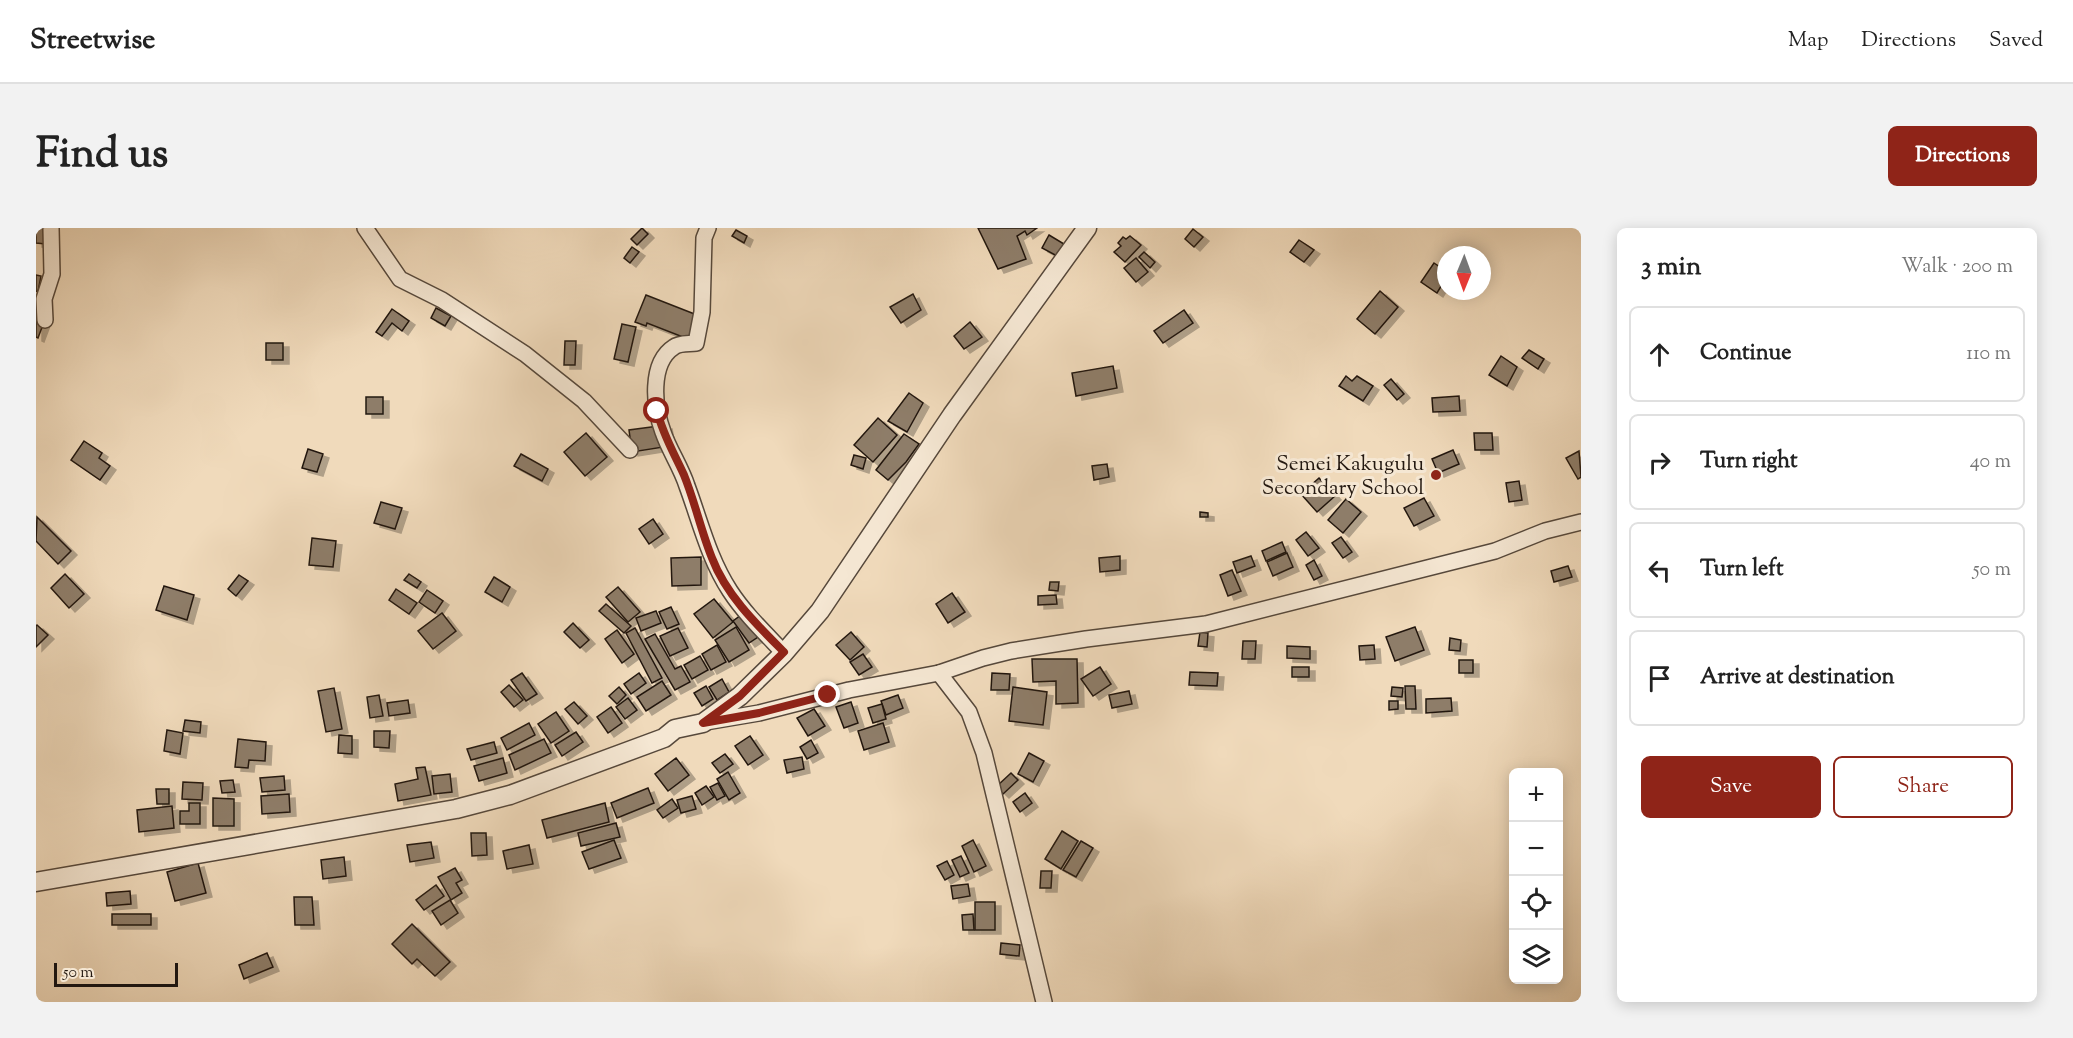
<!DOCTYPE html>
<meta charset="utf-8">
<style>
body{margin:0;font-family:"Sorts Mill Goudy",serif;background:#f2f2f2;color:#222}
.controls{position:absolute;right:18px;bottom:18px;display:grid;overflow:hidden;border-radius:9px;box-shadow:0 3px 15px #0003}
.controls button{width:54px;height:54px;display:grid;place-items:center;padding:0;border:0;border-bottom:2px solid #e0e0e0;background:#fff;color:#222;font:30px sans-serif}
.compass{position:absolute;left:1401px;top:18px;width:54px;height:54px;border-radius:50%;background:#fff;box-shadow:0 3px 15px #0003;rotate:181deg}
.scale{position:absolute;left:18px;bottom:15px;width:124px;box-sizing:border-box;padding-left:6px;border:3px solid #231810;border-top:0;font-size:16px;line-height:21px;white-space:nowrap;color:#231810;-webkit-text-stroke:4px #f5e7d3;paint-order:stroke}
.stop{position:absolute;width:18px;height:18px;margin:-14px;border:4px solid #8f2418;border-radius:50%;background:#fff}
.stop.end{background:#8f2418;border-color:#fff;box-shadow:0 2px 6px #0008}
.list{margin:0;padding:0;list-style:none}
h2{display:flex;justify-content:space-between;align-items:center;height:78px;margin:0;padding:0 24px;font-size:26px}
h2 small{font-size:20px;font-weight:400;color:#767676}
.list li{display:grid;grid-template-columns:39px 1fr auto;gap:18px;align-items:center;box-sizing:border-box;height:96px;margin:0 12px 12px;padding:0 12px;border:2px solid #e0e0e0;border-radius:9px}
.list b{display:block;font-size:22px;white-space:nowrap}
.list em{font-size:20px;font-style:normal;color:#767676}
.actions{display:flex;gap:12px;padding:18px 24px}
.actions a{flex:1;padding:14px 0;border:2px solid #8f2418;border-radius:9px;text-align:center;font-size:21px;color:#8f2418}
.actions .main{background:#8f2418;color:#fff}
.icon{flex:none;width:33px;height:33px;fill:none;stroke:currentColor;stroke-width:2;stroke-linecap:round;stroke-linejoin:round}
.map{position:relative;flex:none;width:1545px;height:774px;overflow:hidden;border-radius:9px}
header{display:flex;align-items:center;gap:36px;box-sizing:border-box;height:84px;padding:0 30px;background:#fff;border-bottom:2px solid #e0e0e0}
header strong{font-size:28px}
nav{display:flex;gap:33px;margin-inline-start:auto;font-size:21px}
.intro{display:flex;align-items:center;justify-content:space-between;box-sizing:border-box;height:144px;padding:0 36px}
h1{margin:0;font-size:42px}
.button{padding:15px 27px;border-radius:9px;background:#8f2418;color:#fff;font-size:21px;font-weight:700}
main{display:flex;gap:36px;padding:0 36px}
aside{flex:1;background:#fff;border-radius:9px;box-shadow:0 3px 15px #0003}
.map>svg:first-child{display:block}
.building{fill:#8e7d69;stroke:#231810;stroke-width:1.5;filter:url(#shadow)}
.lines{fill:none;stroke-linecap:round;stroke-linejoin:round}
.minor-casing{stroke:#56483b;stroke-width:18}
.tertiary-casing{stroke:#56483b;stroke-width:21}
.minor{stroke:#f5e7d3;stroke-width:15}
.tertiary{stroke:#f5e7d3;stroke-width:18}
.route{stroke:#8f2418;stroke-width:8}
.poi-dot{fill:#8f2418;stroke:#f5e7d3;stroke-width:2}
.labels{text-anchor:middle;stroke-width:6;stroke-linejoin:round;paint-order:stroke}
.poi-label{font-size:21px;fill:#231810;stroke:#f5e7d3;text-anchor:end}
</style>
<header>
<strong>Streetwise</strong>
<nav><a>Map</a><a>Directions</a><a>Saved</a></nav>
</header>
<div class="intro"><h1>Find us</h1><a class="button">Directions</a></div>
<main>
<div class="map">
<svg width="1545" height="774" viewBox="0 0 1545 774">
<defs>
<filter id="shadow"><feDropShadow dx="6" dy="4" stdDeviation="0" flood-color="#0004"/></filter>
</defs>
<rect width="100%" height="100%" fill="#f0dabb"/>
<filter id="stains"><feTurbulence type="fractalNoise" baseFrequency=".00333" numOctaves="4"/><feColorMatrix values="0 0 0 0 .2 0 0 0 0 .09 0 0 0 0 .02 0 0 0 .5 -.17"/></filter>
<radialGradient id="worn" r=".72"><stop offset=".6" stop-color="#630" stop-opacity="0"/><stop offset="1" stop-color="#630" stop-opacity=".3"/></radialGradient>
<!-- building -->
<g class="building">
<polygon points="0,0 14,0 10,16 0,15"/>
<polygon points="606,0 612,6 601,17 595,11"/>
<polygon points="942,0 1001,0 991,7 989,3 981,8 990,31 962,41"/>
<polygon points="1157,1 1167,9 1158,19 1149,11"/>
<polygon points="700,2 711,8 708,15 696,8"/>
<polygon points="1013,7 1028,16 1021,28 1006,20"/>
<polygon points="1094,8 1105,17 1089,34 1078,24 1085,18 1082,15 1087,9 1090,11"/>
<polygon points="1263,12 1278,22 1268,34 1254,24"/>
<polygon points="596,19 603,24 594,35 588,30"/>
<polygon points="1108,24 1119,34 1114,40 1103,29"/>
<polygon points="1100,30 1112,44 1100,54 1088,40"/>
<polygon points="1398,35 1410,43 1410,50 1401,65 1385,54"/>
<polygon points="0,47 5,48 2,64 0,63"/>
<polygon points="1344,63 1362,79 1339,106 1321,91"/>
<polygon points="877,66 885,82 865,95 854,79"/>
<polygon points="610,67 661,87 652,111 611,95 610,98 599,94"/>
<polygon points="400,80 415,88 409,98 395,90"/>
<polygon points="356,81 373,93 366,103 356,95 346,108 340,104"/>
<polygon points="1148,82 1157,95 1127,115 1118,103"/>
<polygon points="0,83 11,86 2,110 0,109"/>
<polygon points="934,94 946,109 928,121 918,108"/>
<polygon points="586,96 600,99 592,134 578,131"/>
<polygon points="529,113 540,113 539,137 528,137"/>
<rect x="230" y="115" width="17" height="17"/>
<polygon points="1493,122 1508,131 1502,141 1486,130"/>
<polygon points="1465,128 1481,139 1471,158 1453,147"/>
<polygon points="1077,138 1081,160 1040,168 1036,145"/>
<polygon points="1310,148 1316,153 1321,148 1337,158 1327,173 1303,158"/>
<polygon points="1355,151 1368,166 1361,172 1348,157"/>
<polygon points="873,165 887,175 871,204 852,193"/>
<polygon points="1423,168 1424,183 1397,184 1396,170"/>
<rect x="330" y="169" width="17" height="17"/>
<polygon points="842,190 861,207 837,234 818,217"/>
<polygon points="630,197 634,218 596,224 593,202"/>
<polygon points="550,205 571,229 549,248 528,224"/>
<polygon points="1438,205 1456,205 1457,222 1439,222"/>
<polygon points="868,206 883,216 870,234 852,252 840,242"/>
<polygon points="48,213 66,225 63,230 74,238 64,252 35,232"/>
<polygon points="272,221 287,226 281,244 266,240"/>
<polygon points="1417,222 1423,236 1402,245 1396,231"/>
<polygon points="1543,223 1545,249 1542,251 1530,230"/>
<polygon points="485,226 512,241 506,253 478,238"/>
<polygon points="818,227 830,230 827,241 815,237"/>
<polygon points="1071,236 1073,249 1058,252 1056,238"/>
<polygon points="1283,250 1299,268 1281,284 1265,266"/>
<polygon points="1483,253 1486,272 1473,274 1470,255"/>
<polygon points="1388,270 1398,288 1378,298 1368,280"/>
<polygon points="1310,271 1325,284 1307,305 1292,292"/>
<polygon points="345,274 366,280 359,301 338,295"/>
<polygon points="1164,284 1172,285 1172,289 1164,289"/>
<polygon points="1,289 35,323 22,336 0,313"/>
<polygon points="617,291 627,306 613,316 603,301"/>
<polygon points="1270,304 1283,320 1272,328 1260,312"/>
<polygon points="1305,309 1316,324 1307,330 1296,315"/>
<polygon points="276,310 300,313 297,339 273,337"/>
<polygon points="1246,314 1250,324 1230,333 1226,323"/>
<polygon points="1251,325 1257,339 1237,348 1231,334"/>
<polygon points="1084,328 1084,342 1064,344 1063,330"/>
<polygon points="1215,328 1219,338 1201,345 1197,334"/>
<polygon points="665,329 665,357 636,358 635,330"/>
<polygon points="1278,332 1286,348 1278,352 1270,337"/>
<polygon points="1532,338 1536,349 1518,354 1515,343"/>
<polygon points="1196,342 1205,363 1192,368 1184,347"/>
<polygon points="29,346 48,366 33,380 15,360"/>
<polygon points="373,346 385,354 381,360 368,352"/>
<polygon points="203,347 212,353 200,368 192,361"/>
<polygon points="458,349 474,359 466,374 449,364"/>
<polygon points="1014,354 1023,354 1022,363 1013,362"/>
<polygon points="128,358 158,367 151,392 120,382"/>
<polygon points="582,359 604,384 592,394 570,369"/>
<polygon points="360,361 381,375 373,386 353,372"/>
<polygon points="391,362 407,373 399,385 383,374"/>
<polygon points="916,365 929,384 912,395 900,376"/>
<polygon points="1020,367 1021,376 1002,377 1002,368"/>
<polygon points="678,371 697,394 677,410 658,386"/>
<polygon points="570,376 595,398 588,405 563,383"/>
<polygon points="635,379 643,396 631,401 623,384"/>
<polygon points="712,382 728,405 713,415 697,393"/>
<polygon points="620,383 625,395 605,403 600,390"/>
<polygon points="406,385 420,403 397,421 382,403"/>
<polygon points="537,395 553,412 544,420 528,404"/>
<polygon points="1,397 12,407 0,419 0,398"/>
<polygon points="700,399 713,422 693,434 679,412"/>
<polygon points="1379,399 1388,422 1359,433 1350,409"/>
<polygon points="599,400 626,450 616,455 590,405"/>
<polygon points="642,400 652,420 634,428 624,408"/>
<polygon points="581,402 598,426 586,435 569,411"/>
<polygon points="815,404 828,419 814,432 800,417"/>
<polygon points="1164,404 1172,405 1171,419 1162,418"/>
<polygon points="619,406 639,441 645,438 654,454 639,462 609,411"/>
<polygon points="1414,410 1425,412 1424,423 1413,422"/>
<polygon points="1207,413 1220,413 1219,431 1206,431"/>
<polygon points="681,417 690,434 675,442 666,426"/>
<polygon points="1338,417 1339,431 1324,432 1323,418"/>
<polygon points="1251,418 1274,419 1274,431 1251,430"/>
<polygon points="827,426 836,439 823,447 814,434"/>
<polygon points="664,428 672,442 656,451 648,437"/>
<polygon points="996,431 1041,431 1042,475 1020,476 1020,453 997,454"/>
<rect x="1423" y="432" width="14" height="13"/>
<polygon points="1064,439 1075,456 1057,468 1045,451"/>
<rect x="1256" y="439" width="17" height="10"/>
<polygon points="1154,444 1182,445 1181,458 1153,457"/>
<polygon points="486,445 501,466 490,473 475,452"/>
<polygon points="603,445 610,455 595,466 588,456"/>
<polygon points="956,445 974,446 973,462 955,462"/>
<polygon points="686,451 693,464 681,472 673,459"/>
<polygon points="626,453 635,467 610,483 601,469"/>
<polygon points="473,457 487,472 478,479 465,464"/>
<polygon points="670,458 677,471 666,478 658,465"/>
<polygon points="1369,458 1379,458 1380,481 1370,481"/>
<polygon points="583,459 590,467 581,476 573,468"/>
<polygon points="977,459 1011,464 1007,497 973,493"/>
<polygon points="1356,459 1367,460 1366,469 1355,468"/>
<polygon points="298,460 306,501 290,504 282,463"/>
<polygon points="1093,463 1096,476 1076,480 1073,467"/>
<polygon points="343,467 347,488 334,490 331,469"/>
<polygon points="862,467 867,480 850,487 845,473"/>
<polygon points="592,470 601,482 589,491 580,479"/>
<polygon points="1415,470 1416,483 1390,485 1390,471"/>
<polygon points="372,472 374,485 353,488 351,475"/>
<polygon points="1353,473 1362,473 1362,481 1353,482"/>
<polygon points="538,474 551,488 542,496 529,481"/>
<polygon points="815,474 822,495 808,500 800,479"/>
<polygon points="846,476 850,491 837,495 832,480"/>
<polygon points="575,479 586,495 572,505 561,489"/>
<polygon points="778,481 789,498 772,508 761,490"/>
<polygon points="520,484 533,503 515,515 502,496"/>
<polygon points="149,492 165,494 164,505 147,503"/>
<polygon points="493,495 499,507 471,522 465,510"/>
<polygon points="847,495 853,514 828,522 822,503"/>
<polygon points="131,502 147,505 144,526 128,523"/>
<polygon points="338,503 354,503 353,520 338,519"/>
<polygon points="540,504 547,514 526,528 519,517"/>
<polygon points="303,507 316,508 316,526 302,525"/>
<polygon points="714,508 727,527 712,537 699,518"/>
<polygon points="202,511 230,514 229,533 213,532 212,540 199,539"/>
<polygon points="508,511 515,525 479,542 473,527"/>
<polygon points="775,512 782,525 771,531 764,519"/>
<polygon points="458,514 461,525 435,532 431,521"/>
<polygon points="993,525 1008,533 997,554 982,546"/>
<polygon points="689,526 697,536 684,545 676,535"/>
<polygon points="766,529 768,541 751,545 748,532"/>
<polygon points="467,530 471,545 443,553 438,538"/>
<polygon points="640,530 653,547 632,563 619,546"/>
<polygon points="389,539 395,567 362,573 359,556 382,551 380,540"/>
<polygon points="692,544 704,565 693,572 681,551"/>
<polygon points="975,545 982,552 967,566 960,559"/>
<polygon points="414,546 416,564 398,566 396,548"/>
<polygon points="248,548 249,562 226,564 224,550"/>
<polygon points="197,552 199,564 186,565 184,553"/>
<polygon points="147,554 167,555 166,572 146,571"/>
<polygon points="682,555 689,568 681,572 674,559"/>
<polygon points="670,558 678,569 666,577 659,565"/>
<polygon points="612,560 618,575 581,590 575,575"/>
<polygon points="120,561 133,561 133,576 121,576"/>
<polygon points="989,565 996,575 984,584 977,574"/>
<polygon points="253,566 254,584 226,586 225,568"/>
<polygon points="656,568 660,581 645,585 641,572"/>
<polygon points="177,570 198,571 198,598 177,598"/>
<polygon points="636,571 642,580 627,590 621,582"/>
<polygon points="153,575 164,575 164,596 144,596 144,583 153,583"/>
<polygon points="569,575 573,594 511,610 506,592"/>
<polygon points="136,578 138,600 103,604 101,582"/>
<polygon points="580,595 584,609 545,618 542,605"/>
<polygon points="1026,603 1042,613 1025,641 1009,631"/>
<polygon points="435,605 450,605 451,627 436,628"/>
<polygon points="578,612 585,630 553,641 546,624"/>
<polygon points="937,612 950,638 938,644 926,618"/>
<polygon points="1045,613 1057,620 1040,649 1027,642"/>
<polygon points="395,614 398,630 374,634 371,617"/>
<polygon points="493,617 497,636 471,641 467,623"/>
<polygon points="925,628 933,645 924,649 916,632"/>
<polygon points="308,629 310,648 287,651 285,632"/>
<polygon points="911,633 918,647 909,652 901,638"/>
<polygon points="162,635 170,665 139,673 131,644"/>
<polygon points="419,640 426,652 420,655 426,665 415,672 402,649"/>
<polygon points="1005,643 1016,643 1015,660 1004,660"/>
<polygon points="932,656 934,668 917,671 915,658"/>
<polygon points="400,657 408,668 388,682 380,672"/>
<polygon points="94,663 95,676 71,678 70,665"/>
<polygon points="258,669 276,669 278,697 259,697"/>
<polygon points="414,672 422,685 405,697 396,683"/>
<rect x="939" y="674" width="20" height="28"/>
<rect x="76" y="686" width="39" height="11"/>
<polygon points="937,686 938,702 927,702 926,687"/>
<polygon points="376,696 414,734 399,748 381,731 376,736 356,716"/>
<polygon points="965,715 984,717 983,728 964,726"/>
<polygon points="231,725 237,739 208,751 203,737"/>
</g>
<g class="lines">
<defs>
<g id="minor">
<polyline points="329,0 364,51 406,72 489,126 548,173 594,222"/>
<path d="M672,0L668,10L666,84L660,115C653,116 643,115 638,119C613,135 618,180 627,204C633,222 645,239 651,258C664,293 673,331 694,363C709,386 729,405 748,425"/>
<polyline points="9,92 8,71 16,46 15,0"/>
<polyline points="903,445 933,484 948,525 1008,774"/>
<polyline points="670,494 723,485 813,462 903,445 947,430 975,423 1050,411 1170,396 1459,323 1509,303 1545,294"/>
</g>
<polyline id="tertiary" points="0,654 420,581 474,567 628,510 639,501 667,495 704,468 748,425 784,383 916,187 1051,0"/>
</defs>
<!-- minor casing -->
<use href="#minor" class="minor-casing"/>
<!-- tertiary casing -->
<use href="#tertiary" class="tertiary-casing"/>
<!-- minor -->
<use href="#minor" class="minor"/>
<!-- tertiary -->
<use href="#tertiary" class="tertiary"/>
</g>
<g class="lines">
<!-- route -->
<path class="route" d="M621,183C627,207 638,225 648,247C659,274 665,303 676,330C690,367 721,397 748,424L704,468L667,495L723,485L792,467"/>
</g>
<!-- markers -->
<circle class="poi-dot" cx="1400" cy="247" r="6"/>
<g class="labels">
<!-- poi labels -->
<g class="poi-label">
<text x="1388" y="242">Semei Kakugulu<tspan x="1388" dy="24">Secondary School</tspan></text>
</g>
</g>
<rect width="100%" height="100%" filter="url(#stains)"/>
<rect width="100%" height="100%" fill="url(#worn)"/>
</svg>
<div class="controls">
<button>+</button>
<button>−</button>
<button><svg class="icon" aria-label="locate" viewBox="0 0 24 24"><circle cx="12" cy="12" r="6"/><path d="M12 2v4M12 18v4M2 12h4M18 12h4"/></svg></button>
<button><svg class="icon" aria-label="layers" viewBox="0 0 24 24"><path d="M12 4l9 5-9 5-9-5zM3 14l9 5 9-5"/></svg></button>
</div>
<svg class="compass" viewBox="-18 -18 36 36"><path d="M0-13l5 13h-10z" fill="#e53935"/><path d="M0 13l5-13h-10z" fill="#767676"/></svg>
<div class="scale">50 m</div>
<div class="stop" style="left:621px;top:183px"></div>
<div class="stop end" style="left:792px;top:467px"></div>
</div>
<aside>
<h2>3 min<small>Walk · 200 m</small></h2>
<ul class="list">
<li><svg class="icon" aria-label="ahead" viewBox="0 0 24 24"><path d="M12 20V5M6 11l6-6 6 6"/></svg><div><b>Continue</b></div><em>110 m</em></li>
<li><svg class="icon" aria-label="right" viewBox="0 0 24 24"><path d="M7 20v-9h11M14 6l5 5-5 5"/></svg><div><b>Turn right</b></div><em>40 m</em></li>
<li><svg class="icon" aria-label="left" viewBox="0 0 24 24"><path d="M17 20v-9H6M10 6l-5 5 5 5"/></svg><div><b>Turn left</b></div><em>50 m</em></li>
<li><svg class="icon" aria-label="arrive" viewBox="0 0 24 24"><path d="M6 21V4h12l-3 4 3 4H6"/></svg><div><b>Arrive at destination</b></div></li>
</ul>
<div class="actions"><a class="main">Save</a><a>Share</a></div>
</aside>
</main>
